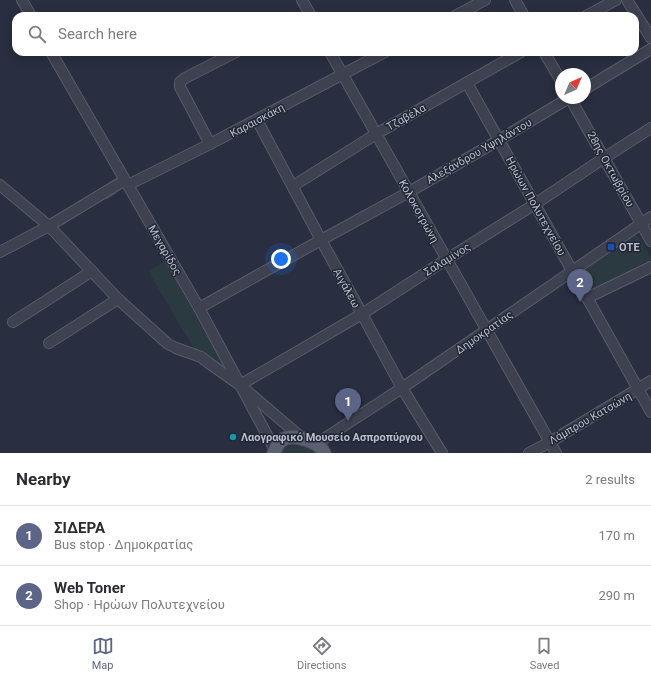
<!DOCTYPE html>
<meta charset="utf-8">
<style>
body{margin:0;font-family:Roboto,sans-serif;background:#f7f7f7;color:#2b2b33}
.compass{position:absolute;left:555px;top:68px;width:36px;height:36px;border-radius:50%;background:#fff;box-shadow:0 2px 10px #0003;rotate:44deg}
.you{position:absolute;left:281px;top:259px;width:14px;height:14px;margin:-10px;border:3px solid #fff;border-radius:50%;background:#1a73e8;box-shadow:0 0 0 6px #1a73e833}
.badge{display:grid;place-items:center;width:26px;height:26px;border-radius:50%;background:#5c6488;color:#fff;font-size:13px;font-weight:700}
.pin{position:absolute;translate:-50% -33px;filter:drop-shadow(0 1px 2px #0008)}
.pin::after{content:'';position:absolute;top:21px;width:14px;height:12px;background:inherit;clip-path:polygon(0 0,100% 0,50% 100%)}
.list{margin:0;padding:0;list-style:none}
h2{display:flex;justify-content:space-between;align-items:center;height:52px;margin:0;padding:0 16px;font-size:17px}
h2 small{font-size:13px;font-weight:400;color:#7c7c81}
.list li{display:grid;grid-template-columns:26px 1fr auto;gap:12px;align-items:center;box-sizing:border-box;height:60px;padding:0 16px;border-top:1px solid #e1e1e2}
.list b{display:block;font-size:15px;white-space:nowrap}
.list p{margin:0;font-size:13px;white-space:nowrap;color:#7c7c81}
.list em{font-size:13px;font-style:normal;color:#7c7c81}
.icon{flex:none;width:22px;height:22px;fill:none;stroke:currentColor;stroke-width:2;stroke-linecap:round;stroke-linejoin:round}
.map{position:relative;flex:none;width:651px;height:453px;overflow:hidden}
.search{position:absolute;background:#fff;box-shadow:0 2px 10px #0003;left:12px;right:12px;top:12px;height:44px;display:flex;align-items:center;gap:10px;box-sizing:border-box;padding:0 14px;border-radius:12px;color:#7c7c81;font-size:15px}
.sheet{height:172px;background:#fff}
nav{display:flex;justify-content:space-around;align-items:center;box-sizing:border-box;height:56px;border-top:1px solid #e1e1e2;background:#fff;font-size:11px;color:#7c7c81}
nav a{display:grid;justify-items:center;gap:2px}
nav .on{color:#5c6488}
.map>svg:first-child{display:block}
.green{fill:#2b3a41}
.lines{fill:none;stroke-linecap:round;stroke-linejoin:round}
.stream{stroke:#404968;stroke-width:2}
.minor-casing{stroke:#585c6a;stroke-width:12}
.major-casing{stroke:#474a59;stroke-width:15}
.minor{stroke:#3d4150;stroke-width:10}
.major{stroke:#5b6070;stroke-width:13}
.transit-dot{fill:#1a4fb4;stroke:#212635;stroke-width:1.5}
.culture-dot{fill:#0f9aa8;stroke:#212635;stroke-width:1.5}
.labels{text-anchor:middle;stroke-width:3;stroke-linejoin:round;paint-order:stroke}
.street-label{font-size:11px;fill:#babdca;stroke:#212635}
.poi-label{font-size:11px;font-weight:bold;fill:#babdca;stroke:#212635;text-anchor:start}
</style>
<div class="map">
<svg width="651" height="453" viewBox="0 0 651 453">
<rect width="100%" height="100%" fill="#292e40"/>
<!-- green -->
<g class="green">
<polygon points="635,235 638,236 651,257 650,263 584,294 572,273 629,236"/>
<polygon points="165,261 222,361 223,364 221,365 219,365 194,349 148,271"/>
<polygon points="294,443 311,450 315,453 280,453 285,445"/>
</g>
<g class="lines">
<!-- stream -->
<polyline class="stream" points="107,198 115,193"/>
<defs>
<g id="minor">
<polyline points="22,0 31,16"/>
<polyline points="302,0 311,16"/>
<polyline points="515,0 524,16"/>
<polyline points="627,0 651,38"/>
<polyline points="455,16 485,0"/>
<polyline points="586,16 616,0"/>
<polyline points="51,52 199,308 275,450"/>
<polyline points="330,52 556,453"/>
<polyline points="544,52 561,81"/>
<polyline points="467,83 651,412"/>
<polyline points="585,89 651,49"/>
<polyline points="570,98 651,241"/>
<polyline points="257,120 321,240 362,314 402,388 442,453"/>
<polyline points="210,144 180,87 180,82 185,78 236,52"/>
<polyline points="0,185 49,226 118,299 168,344 176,348 201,357 210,364 240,385 302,438"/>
<polyline points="128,185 210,144 385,52"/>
<polyline points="293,186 376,134 521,52"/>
<polyline points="0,252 49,226 125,180"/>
<polyline points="587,298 651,267"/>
<polyline points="199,308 321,240 409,192 499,140 569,98"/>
<polyline points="13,322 92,271"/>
<polyline points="49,343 118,299"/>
<polyline points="240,385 362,314 447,259 535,204 604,158 651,128"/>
<polyline points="316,444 402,388 651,217"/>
<polyline points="529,453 550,442 651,381"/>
</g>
<path id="major" d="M274,453C279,436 292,434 307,440C315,443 320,445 324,453"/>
</defs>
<!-- minor casing -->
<use href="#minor" class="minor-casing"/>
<!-- major casing -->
<use href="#major" class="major-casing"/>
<!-- minor -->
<use href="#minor" class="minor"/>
<!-- major -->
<use href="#major" class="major"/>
</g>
<!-- markers -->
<rect class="transit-dot" x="607" y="243" width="8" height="8" rx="2"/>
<circle class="culture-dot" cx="233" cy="437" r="4"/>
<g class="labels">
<!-- street labels -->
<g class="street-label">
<text transform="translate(406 117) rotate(-29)" y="4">Τζαβέλα</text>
<text transform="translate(257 120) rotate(-28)" y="4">Καραισκάκη</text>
<text transform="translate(479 151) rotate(-30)" y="4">Αλεξάνδρου Υψηλάντου</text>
<text transform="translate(611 169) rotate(61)" y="4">28ης Οκτωβρίου</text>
<text transform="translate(536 206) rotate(61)" y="4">Ηρώων Πολυτεχνείου</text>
<text transform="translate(419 211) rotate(61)" y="4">Κολοκοτρώνη</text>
<text transform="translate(165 250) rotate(60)" y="4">Μεγαρίδος</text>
<text transform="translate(447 259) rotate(-32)" y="4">Σαλαμίνος</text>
<text transform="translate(347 288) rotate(61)" y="4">Αιγάλεω</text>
<text transform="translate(484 332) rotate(-35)" y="4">Δημοκρατίας</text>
<text transform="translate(590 418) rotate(-30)" y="4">Λάμπρου Κατσώνη</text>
</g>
<!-- poi labels -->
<g class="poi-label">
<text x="619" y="251">ΟΤΕ</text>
<text x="241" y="441">Λαογραφικό Μουσείο Ασπροπύργου</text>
</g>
</g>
</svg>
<svg class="compass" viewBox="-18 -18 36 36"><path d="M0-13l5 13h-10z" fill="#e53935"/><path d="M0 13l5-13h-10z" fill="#7c7c81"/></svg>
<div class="you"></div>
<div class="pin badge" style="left:348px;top:421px">1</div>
<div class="pin badge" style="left:580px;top:302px">2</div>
<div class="search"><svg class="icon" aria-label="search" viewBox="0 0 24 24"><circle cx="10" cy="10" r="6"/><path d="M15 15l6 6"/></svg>Search here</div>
</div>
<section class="sheet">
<h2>Nearby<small>2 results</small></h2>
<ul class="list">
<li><span class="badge">1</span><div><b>ΣΙΔΕΡΑ</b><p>Bus stop · Δημοκρατίας</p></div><em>170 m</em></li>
<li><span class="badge">2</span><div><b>Web Toner</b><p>Shop · Ηρώων Πολυτεχνείου</p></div><em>290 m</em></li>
</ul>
</section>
<nav>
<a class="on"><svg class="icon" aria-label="map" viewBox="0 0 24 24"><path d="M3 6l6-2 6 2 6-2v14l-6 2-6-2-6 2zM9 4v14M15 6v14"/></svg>Map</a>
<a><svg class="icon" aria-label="directions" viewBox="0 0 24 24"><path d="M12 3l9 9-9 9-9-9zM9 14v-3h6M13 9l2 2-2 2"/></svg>Directions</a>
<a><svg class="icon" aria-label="saved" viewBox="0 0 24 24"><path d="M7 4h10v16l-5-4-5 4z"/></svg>Saved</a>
</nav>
